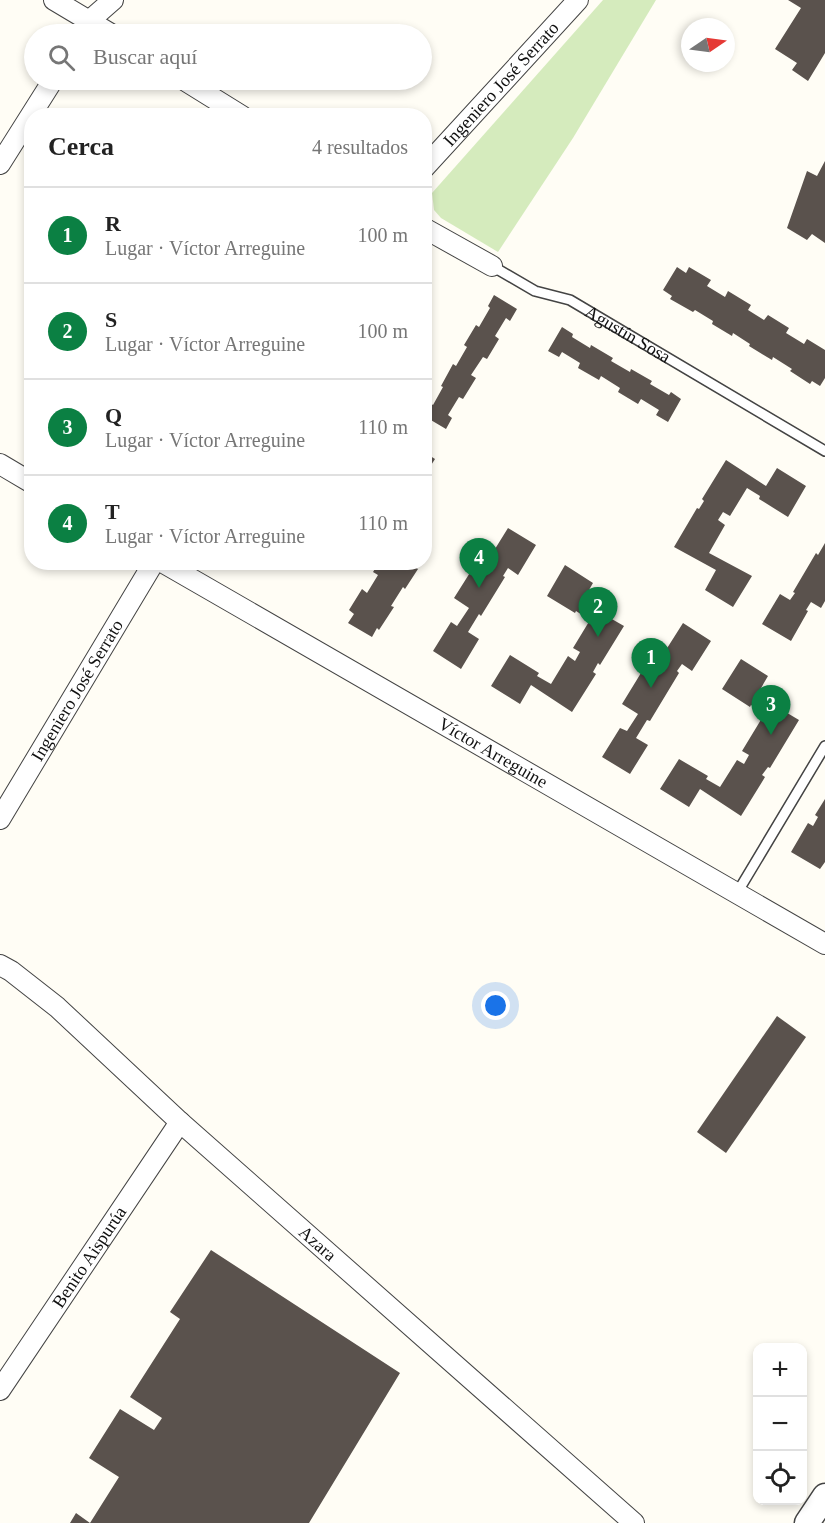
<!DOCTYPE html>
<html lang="es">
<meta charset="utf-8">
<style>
body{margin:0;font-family:Georgia,serif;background:#f6f6f6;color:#222}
.controls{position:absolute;right:18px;bottom:18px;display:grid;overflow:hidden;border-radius:12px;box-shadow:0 3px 9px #0003}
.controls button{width:54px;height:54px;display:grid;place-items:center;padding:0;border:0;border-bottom:2px solid #e0e0e0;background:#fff;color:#222;font:30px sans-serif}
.compass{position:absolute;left:681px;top:18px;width:54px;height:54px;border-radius:50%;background:#fff;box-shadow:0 3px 9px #0003;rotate:77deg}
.you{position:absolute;left:496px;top:1006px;width:21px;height:21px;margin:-15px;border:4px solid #fff;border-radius:50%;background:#1a73e8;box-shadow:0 0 0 9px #1a73e833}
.badge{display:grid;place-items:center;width:39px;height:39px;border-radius:50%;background:#0b8043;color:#fff;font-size:20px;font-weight:700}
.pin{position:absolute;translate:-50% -50px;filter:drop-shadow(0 2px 3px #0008)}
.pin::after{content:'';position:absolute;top:32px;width:21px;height:18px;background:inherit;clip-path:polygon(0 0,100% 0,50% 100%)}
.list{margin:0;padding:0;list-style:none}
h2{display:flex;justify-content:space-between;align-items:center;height:78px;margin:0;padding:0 24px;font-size:26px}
h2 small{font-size:20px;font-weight:400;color:#767676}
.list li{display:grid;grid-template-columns:39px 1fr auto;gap:18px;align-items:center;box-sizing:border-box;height:96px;padding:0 24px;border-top:2px solid #e0e0e0}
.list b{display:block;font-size:22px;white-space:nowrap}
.list p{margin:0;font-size:20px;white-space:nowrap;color:#767676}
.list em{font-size:20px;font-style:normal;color:#767676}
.icon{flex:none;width:33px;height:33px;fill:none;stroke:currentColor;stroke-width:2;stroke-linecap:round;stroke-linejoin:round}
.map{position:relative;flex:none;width:825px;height:1523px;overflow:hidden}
.search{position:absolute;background:#fff;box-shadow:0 3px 9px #0003;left:24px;top:24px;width:408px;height:66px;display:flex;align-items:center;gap:15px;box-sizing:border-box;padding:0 21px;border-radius:33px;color:#767676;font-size:22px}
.panel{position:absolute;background:#fff;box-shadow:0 3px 9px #0003;left:24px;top:108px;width:408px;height:462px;border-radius:24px}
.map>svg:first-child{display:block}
.green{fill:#d5ebbd}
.building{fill:#5a524d}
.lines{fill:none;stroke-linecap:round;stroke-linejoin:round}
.service-casing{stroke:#444;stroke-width:12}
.minor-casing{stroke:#444;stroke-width:22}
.tertiary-casing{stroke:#444;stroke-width:27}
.service{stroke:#fff;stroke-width:9}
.minor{stroke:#fff;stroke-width:20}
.tertiary{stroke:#fff;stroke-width:24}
.labels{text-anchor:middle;stroke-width:6;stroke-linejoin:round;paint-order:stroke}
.street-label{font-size:18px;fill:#111;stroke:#fff}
</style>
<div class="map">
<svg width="825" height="1523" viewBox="0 0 825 1523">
<rect width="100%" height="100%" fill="#fffdf5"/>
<!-- green -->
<polygon class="green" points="603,0 656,0 573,138 498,252 441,218 434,210 432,193"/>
<!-- building -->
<g class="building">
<polygon points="788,0 825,0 825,53 808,81 792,70 797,63 775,49 801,8"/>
<polygon points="825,161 825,243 812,234 807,240 787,228 807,171 817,176"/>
<polygon points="677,267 686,273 689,267 711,280 707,286 725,297 728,291 751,305 748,310 764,320 768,315 789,328 786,333 804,344 807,339 825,350 825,378 820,386 812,381 810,384 790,371 792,369 773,357 772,360 749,346 750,344 733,333 732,336 712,324 713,321 695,310 693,312 670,299 672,296 663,290"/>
<polygon points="494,295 517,309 510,321 506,318 495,336 499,339 487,359 483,357 471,375 476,378 463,399 459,397 448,415 452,418 446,429 424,416 424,412 430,403 433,405 443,387 441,386 453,364 456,366 467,347 464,345 476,325 479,327 490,308 488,306"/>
<polygon points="562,327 573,334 572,337 590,348 591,345 613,358 611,361 630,372 631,369 652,381 650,384 669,395 671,392 681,399 668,422 656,415 659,410 641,399 638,404 618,392 620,388 601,376 599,380 578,368 580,363 562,352 559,357 548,351"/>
<polygon points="424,452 435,459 428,470 424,468"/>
<polygon points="726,460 766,486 777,468 806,486 788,517 759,499 760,496 747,488 730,516 723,512 718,520 725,525 709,553 752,576 733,607 705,590 716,570 674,547 697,508 699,509 704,501 702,499"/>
<polygon points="508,528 536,545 518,575 508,568 503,576 505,577 481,616 479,614 468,632 479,639 461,669 433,651 451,622 457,626 469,608 454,598 478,560 487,566 492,559 490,557"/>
<polygon points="825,543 825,601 821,608 811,602 806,610 808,611 791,641 762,624 780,594 790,600 795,593 793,592 816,553 818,555"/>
<polygon points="379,562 418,562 415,567 418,569 405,589 403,587 391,606 394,607 379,630 377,628 372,637 348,623 354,614 349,610 362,589 367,593 378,575 373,572"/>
<polygon points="565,565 593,583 582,602 624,626 600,665 598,663 593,672 596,674 572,712 531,685 520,704 491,686 510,655 539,673 537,676 551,684 568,656 575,661 580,652 573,648 590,620 576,611 575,613 547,596"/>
<polygon points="683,623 711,641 692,671 682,664 677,671 679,673 650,721 647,720 636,738 648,745 630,774 602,757 620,728 627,731 638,714 622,704 652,655 662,661 666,654 664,653"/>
<polygon points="741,659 768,676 757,695 799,720 770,768 768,767 762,775 765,777 741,816 700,789 689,807 660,789 679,759 708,776 706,779 720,787 737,760 744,764 749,755 742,751 765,713 751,705 750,707 722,689"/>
<polygon points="825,799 825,862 820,869 791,852 808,823 813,826 818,817 815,815"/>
<polygon points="777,1016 806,1037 726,1153 697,1132"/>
<polygon points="211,1250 400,1373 309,1523 70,1523 76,1513 90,1523 119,1477 89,1458 120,1409 154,1430 162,1418 130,1397 180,1319 170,1312"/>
</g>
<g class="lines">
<defs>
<g id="service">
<path id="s1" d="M492,266L535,291L570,300L825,451"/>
<polyline points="737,893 825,746"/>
</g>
<g id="minor">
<polyline points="54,0 111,34"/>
<polyline points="81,34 89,21 113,0"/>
<polyline points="184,80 242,116"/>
<polyline points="0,164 53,80"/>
<path id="s2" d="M424,168L578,0"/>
<polyline points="424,228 492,266"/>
<polyline points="0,464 32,483"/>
<path id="s3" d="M162,562L825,944"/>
<path id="s4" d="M0,819L154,562"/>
<path id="s5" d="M0,965L11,971L57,1007L180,1122L634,1523"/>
<path id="s6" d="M0,1390L180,1122"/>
</g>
<polyline id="tertiary" points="807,1523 825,1496"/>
</defs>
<!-- service casing -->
<use href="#service" class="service-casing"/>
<!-- minor casing -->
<use href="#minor" class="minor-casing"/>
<!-- tertiary casing -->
<use href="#tertiary" class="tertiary-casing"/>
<!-- service -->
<use href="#service" class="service"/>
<!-- minor -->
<use href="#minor" class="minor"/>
<!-- tertiary -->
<use href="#tertiary" class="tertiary"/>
</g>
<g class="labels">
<!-- street labels -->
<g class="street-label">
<text dy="6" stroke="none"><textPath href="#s2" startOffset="114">Ingeniero José Serrato</textPath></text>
<text dy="6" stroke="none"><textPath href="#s1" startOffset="153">Agustín Sosa</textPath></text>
<text dy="6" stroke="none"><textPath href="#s4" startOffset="150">Ingeniero José Serrato</textPath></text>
<text dy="6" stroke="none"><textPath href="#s3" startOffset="382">Víctor Arreguine</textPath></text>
<text dy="6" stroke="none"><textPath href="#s5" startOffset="423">Azara</textPath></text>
<text dy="6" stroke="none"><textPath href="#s6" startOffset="160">Benito Aispurúa</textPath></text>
</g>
</g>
</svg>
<div class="controls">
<button>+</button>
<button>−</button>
<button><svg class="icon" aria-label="locate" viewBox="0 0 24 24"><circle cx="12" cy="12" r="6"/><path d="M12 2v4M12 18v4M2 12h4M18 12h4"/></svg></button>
</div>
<svg class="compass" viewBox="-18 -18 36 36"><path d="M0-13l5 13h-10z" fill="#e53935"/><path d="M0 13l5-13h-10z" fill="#767676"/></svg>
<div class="you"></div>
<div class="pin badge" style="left:651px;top:688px">1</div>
<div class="pin badge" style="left:598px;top:637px">2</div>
<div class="pin badge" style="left:771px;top:735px">3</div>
<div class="pin badge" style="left:479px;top:588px">4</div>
<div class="search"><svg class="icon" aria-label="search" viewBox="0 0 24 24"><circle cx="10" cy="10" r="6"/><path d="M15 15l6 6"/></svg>Buscar aquí</div>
<section class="panel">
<h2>Cerca<small>4 resultados</small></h2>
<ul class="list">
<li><span class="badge">1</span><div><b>R</b><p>Lugar · Víctor Arreguine</p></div><em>100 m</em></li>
<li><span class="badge">2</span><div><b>S</b><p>Lugar · Víctor Arreguine</p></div><em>100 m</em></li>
<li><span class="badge">3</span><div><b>Q</b><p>Lugar · Víctor Arreguine</p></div><em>110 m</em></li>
<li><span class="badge">4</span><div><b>T</b><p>Lugar · Víctor Arreguine</p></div><em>110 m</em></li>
</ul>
</section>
</div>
